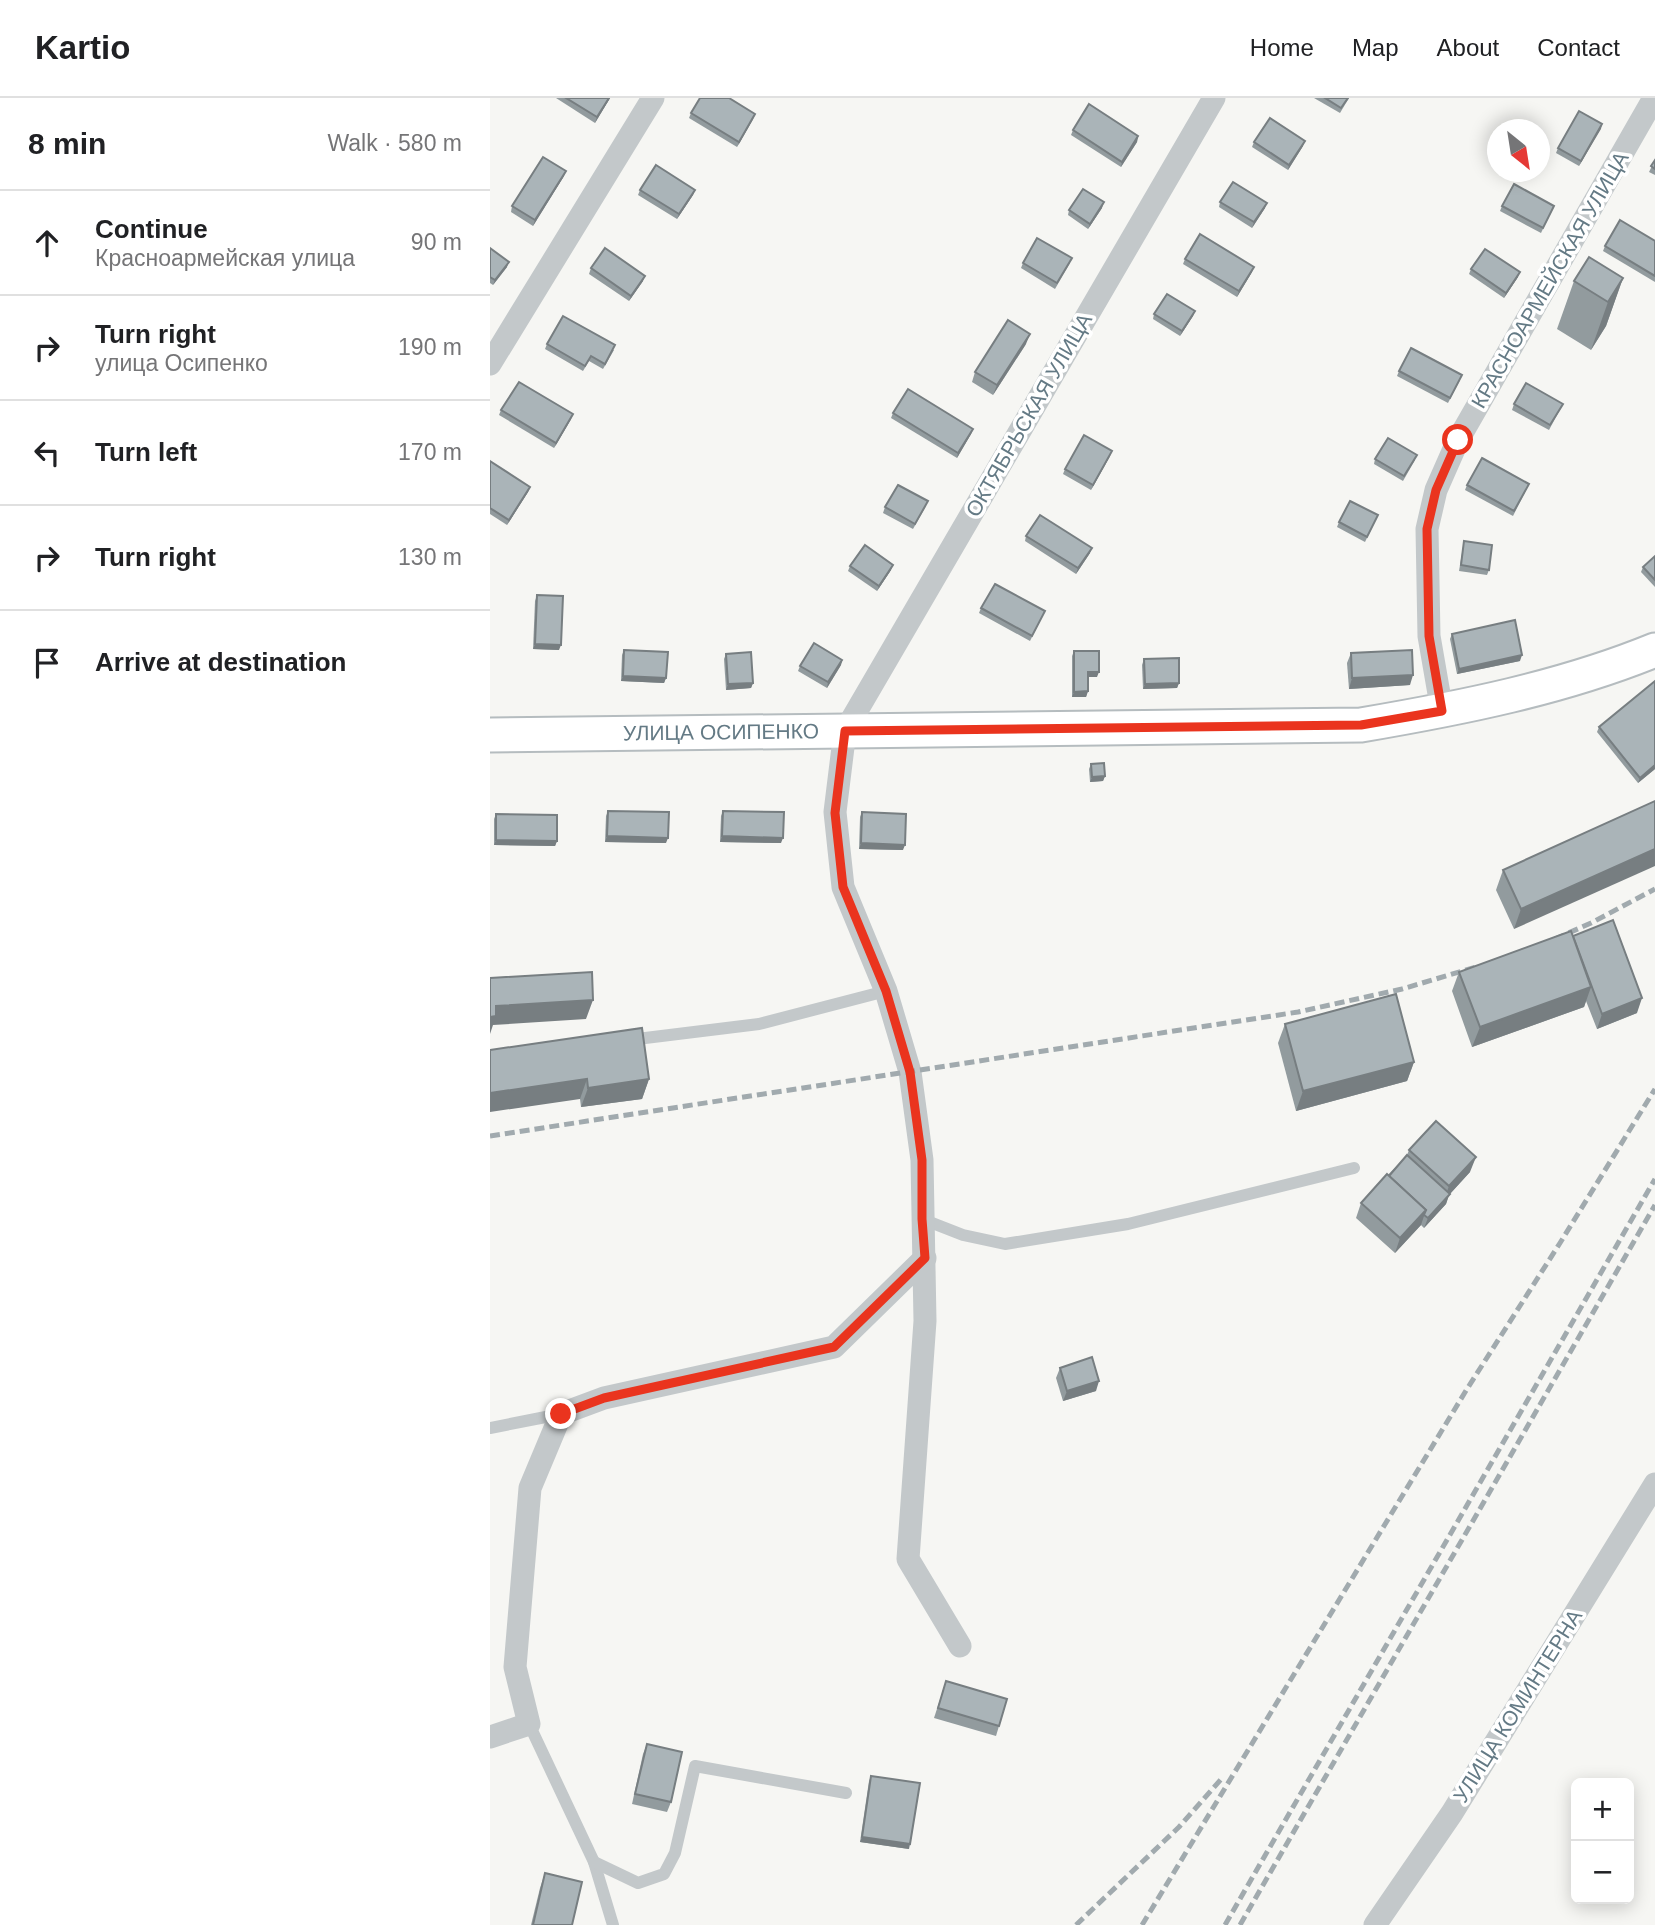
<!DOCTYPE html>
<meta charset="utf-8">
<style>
body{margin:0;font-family:Helvetica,sans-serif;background:#f2f2f2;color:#202124}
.controls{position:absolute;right:21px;bottom:21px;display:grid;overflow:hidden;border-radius:10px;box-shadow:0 4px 18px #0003}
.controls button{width:63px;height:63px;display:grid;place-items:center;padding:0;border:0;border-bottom:2px solid #e0e0e0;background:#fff;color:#202124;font:35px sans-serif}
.compass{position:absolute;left:997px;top:21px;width:63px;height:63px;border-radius:50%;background:#fff;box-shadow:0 4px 18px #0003;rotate:150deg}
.stop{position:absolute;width:21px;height:21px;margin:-16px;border:5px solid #ea341e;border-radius:50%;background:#fff}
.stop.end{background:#ea341e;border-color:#fff;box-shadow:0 2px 7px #0008}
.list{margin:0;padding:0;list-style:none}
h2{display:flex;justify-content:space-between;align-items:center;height:91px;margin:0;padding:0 28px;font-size:30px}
h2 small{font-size:23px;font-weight:400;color:#757577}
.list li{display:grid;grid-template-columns:46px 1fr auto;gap:21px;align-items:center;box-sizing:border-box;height:105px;padding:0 28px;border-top:2px solid #e0e0e0}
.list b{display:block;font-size:26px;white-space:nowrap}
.list p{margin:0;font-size:23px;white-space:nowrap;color:#757577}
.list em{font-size:23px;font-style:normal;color:#757577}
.icon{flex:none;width:38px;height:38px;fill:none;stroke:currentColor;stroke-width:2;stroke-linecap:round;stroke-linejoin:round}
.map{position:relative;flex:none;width:1165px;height:1827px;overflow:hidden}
header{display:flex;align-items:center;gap:42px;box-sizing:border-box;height:98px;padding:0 35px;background:#fff;border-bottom:2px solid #e0e0e0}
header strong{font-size:33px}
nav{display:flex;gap:38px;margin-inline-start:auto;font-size:24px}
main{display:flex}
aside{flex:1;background:#fff}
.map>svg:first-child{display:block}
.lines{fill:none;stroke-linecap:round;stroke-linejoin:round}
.secondary-casing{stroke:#b5bcbf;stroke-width:37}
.lane{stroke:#c3c8ca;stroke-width:12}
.street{stroke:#c3c8ca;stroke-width:23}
.secondary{stroke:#fff;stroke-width:33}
.rail{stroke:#a1aaae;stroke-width:5;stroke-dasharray:10 5;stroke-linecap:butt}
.wall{fill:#929b9e}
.shaded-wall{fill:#777e81}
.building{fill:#aab4b8;stroke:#777e81;stroke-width:2}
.route{stroke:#ea341e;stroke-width:9}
.labels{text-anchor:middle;stroke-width:7;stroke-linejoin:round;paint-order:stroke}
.street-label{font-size:21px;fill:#647a85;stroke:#fff}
</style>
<header>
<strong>Kartio</strong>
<nav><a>Home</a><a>Map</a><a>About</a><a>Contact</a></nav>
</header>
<main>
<aside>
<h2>8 min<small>Walk · 580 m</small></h2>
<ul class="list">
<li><svg class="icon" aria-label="ahead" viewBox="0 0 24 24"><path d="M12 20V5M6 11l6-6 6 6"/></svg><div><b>Continue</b><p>Красноармейская улица</p></div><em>90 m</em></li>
<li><svg class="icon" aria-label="right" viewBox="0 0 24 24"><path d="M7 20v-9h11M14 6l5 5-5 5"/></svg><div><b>Turn right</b><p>улица Осипенко</p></div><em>190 m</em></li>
<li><svg class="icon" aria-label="left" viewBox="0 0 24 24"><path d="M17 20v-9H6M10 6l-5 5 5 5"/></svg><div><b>Turn left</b></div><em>170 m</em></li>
<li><svg class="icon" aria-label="right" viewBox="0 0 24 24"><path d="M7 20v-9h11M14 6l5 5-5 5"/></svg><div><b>Turn right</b></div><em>130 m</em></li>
<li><svg class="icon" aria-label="arrive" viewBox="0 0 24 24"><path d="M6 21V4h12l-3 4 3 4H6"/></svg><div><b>Arrive at destination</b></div></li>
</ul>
</aside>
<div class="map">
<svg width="1165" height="1827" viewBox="0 0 1165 1827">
<rect width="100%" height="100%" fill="#f6f6f3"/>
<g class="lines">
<defs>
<g id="secondary">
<path id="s1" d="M0,637L871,627C971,610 1072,590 1165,552"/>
</g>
</defs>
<!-- secondary casing -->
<use href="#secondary" class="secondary-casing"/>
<!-- lane -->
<g class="lane">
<polyline points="139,942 269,926 396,893"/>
<polyline points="432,1121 473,1137 515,1146 638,1126 864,1070"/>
<polyline points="0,1330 71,1316"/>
<polyline points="39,1626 104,1764 123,1827"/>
<polyline points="104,1764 148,1785 174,1776 185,1755 205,1668 356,1695"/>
</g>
<!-- street -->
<g class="street">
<polyline points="0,266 163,0"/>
<polyline points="952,613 939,538 937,431 946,392 968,342 1164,0"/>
<polyline points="470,1548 418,1461 435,1223 432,1062 420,974 396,893 353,789 345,714 355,633 724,0"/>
<polyline points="0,1639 39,1626 25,1569 40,1390 71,1316 114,1300 344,1249 435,1160"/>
<polyline points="885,1827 962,1715 1165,1386"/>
</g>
<!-- secondary -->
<use href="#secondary" class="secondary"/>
<!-- rail -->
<g class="rail">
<polyline points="1065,841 1101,825 1165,791"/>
<polyline points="0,1038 808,914 912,891 986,869"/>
<polyline points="586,1827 689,1729 733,1679"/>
<polyline points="652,1827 977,1291 1070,1145 1165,991"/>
<polyline points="735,1827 1165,1081"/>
<polyline points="750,1827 1165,1107"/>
</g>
</g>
<!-- wall -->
<g class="wall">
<polygon points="66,0 120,0 105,25"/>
<polygon points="824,0 859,0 850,15"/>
<polygon points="201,15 263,21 247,49 199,20"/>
<polygon points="1112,26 1089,68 1066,55 1068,50"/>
<polygon points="583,32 648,38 647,44 631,69 581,37"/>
<polygon points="764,44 813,48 798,72 762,49"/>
<polygon points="1165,62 1165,77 1159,74"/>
<polygon points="74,78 43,128 21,114 22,108"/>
<polygon points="150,92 205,92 203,97 187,121 148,97"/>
<polygon points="730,104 775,110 762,130 729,109"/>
<polygon points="1012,108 1064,108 1051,135 1010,113"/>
<polygon points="612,110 598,131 578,117 579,112"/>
<polygon points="1165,143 1165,184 1113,153 1115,148"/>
<polygon points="0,150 17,169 3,187 0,185"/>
<polygon points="695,161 762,174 747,199 693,166"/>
<polygon points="533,165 580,165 565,191 531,170"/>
<polygon points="101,170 153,183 139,203 99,176"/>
<polygon points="981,171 1028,179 1014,200 979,176"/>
<polygon points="1133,180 1116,228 1101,252 1067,231 1084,183"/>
<polygon points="705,213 703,218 690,238 663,221 664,216"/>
<polygon points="57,246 124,252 113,271 99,263 93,273 55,251"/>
<polygon points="536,246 503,297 482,284 485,274"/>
<polygon points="909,273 970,282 958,305 907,278"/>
<polygon points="1024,306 1073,306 1059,332 1022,312"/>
<polygon points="11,312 81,321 64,350 9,317"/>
<polygon points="403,315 483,331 481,336 467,360 401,320"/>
<polygon points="620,358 601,392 573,376 575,371"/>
<polygon points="885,361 925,362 913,383 884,366"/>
<polygon points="0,363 40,389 38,394 17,427 0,416"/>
<polygon points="1039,386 1023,418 975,392 977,387"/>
<polygon points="436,408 423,431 393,415 395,409"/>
<polygon points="888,417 875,444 847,429 849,424"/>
<polygon points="536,438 600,455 586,476 535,443"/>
<polygon points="974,443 999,472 997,477 969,473"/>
<polygon points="1165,458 1165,489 1151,474 1153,469"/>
<polygon points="360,468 401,472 387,493 358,473"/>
<polygon points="47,497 69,552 43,551 45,503"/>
<polygon points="491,510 555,513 540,543 489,515"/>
<polygon points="962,536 1030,563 967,576 960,541"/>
<polygon points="134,552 176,580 174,585 131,583 132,557"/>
<polygon points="584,553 607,579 598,579 598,593 596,599 582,599 582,558"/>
<polygon points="861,555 920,587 859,591 857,565"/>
<polygon points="236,556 263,585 261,590 236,592 234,561"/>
<polygon points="654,561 689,585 687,590 653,591 652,567"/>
<polygon points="352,562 351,567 337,590 308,573 310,568"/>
<polygon points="1109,629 1165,671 1148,685 1107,634"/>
<polygon points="601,666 615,678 613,683 600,684 599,671"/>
<polygon points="1163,705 1024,831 1006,792 1013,772"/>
<polygon points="118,713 176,745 115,744 116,718"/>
<polygon points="233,713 291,745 230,744 231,718"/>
<polygon points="372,714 413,752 369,751 370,719"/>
<polygon points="6,716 67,743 65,748 4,747 4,721"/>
<polygon points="1083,838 1147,915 1107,931 1096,903 1094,909 982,949 962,893 969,874"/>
<polygon points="795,926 924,964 917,983 806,1013 788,945"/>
<polygon points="0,952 159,981 152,1001 91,1009 90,1001"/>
<polygon points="919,1052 980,1074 959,1097 956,1106 934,1130 931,1127 905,1155 866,1120 871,1105 917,1057"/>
<polygon points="570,1270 606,1293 573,1303 566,1280"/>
<polygon points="456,1583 509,1628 506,1638 444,1620"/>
<polygon points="157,1646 181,1704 177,1714 142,1706 153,1656"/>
<polygon points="381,1678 419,1751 370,1744 379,1683"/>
<polygon points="55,1775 82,1827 41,1827 50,1790"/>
</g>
<!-- shaded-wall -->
<g class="shaded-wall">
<polygon points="119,0 120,0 105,25 107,19"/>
<polygon points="265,16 263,21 247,49 249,44"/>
<polygon points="1112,26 1111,31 1089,68 1091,63"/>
<polygon points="648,38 647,44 631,69 632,64"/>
<polygon points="815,43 813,48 798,72 799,67"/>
<polygon points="76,73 74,78 43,128 45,122"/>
<polygon points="205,92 203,97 187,121 189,116"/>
<polygon points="614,104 612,110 598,131 600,126"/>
<polygon points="777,105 775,110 762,130 764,124"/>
<polygon points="19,164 17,169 3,187 5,182"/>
<polygon points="764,169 762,174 747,199 749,193"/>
<polygon points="1030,174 1028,179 1014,200 1016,195"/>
<polygon points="155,178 153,183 139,203 141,198"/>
<polygon points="1133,180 1116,228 1101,252 1118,204"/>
<polygon points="705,213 703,218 690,238 692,233"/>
<polygon points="540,236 536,246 503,297 507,287"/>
<polygon points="83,316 81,321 64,350 66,345"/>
<polygon points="483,331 481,336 467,360 468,355"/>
<polygon points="622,353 620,358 601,392 603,387"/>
<polygon points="40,389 38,394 17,427 19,422"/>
<polygon points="602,450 600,455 586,476 588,470"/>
<polygon points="403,467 401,472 387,493 389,488"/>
<polygon points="45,546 71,547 69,552 43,551"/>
<polygon points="1032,557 1030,563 967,576 969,571"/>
<polygon points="352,562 351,567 337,590 338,584"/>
<polygon points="598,574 609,574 607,579 596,579"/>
<polygon points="923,577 920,587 859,591 862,580"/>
<polygon points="133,578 176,580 174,585 131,583"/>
<polygon points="263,585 261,590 236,592 238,586"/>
<polygon points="689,585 687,590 653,591 655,586"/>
<polygon points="598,593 596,599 582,599 584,594"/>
<polygon points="1165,667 1165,671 1148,685 1150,680"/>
<polygon points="615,678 613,683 600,684 602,679"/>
<polygon points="117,738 178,740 176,745 115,744"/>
<polygon points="232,738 293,740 291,745 230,744"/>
<polygon points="6,742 67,743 65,748 4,747"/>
<polygon points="371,745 415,747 413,752 369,751"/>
<polygon points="1165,751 1165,768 1024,831 1031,811"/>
<polygon points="1101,889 1094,909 982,949 990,929"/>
<polygon points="1152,900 1147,915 1107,931 1112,916"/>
<polygon points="103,902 96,921 3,927 0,936 0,919 6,908"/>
<polygon points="924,964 917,983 806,1013 813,993"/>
<polygon points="97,981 90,1001 0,1014 0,995"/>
<polygon points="159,981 152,1001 91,1009 98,990"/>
<polygon points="986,1059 980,1074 959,1097 956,1106 934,1130 938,1120 954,1102 959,1088"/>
<polygon points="936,1112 931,1127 905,1155 910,1140"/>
<polygon points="609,1283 606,1293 573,1303 577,1293"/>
<polygon points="372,1739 420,1746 419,1751 370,1744"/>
</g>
<!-- building -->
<g class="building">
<polygon points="76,0 119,0 107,19"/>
<polygon points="210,0 239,0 265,16 249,44 201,15"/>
<polygon points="835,0 858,0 851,10"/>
<polygon points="599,6 648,38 632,64 583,32"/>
<polygon points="1089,13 1112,26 1091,63 1068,50"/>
<polygon points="780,20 815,43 799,67 764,44"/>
<polygon points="53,59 76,73 45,122 22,108"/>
<polygon points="1165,62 1165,71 1161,68"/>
<polygon points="166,67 205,92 189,116 150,92"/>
<polygon points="743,84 777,105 764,124 730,104"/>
<polygon points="1024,86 1064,108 1053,130 1012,108"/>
<polygon points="593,91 614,104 600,126 579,112"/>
<polygon points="1130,122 1165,143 1165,178 1115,148"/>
<polygon points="710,136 764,169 749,193 695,161"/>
<polygon points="547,140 582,160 567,185 533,165"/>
<polygon points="0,150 19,164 5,182 0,179"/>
<polygon points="115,150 155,178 141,198 101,170"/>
<polygon points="995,151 1030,174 1016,195 981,171"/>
<polygon points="1099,159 1133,180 1118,204 1084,183"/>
<polygon points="677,196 705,213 692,233 664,216"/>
<polygon points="73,218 125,247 115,266 101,258 95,268 57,246"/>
<polygon points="518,222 540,236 507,287 485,274"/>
<polygon points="921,250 972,277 960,300 909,273"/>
<polygon points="29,284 83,316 66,345 11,312"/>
<polygon points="1036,285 1073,306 1060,327 1024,306"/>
<polygon points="418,291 483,331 468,355 403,315"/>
<polygon points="594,337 622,353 603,387 575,371"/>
<polygon points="898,340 927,357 914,378 885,361"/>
<polygon points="992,360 1039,386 1024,413 977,387"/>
<polygon points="0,363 40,389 19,422 0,410"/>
<polygon points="408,387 438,403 425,426 395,409"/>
<polygon points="860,403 888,417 877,439 849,424"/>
<polygon points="550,417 602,450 588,470 536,438"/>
<polygon points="974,443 1002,447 999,472 971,467"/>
<polygon points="375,447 403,467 389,488 360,468"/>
<polygon points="1165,458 1165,482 1153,469"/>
<polygon points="505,486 555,513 542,538 491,510"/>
<polygon points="47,497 73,498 71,547 45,546"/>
<polygon points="1025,522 1032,557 969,571 962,536"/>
<polygon points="324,545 352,562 338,584 310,568"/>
<polygon points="134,552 178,554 176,580 133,578"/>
<polygon points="922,552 923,577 862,580 861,555"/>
<polygon points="584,553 609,553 609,574 598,574 598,593 584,594"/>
<polygon points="261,554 263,585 238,586 236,556"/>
<polygon points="689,560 689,585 655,586 654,561"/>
<polygon points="1165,583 1165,667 1150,680 1109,629"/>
<polygon points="614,665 615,678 602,679 601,666"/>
<polygon points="1165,703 1165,751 1031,811 1013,772"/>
<polygon points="118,713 179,714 178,740 117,738"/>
<polygon points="233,713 294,714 293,740 232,738"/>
<polygon points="372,714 416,716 415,747 371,745"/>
<polygon points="6,716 67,717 67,743 6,742"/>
<polygon points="1123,822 1152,900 1112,916 1083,838"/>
<polygon points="1081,833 1101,889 990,929 969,874"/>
<polygon points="102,874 103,902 6,908 6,918 0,919 0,880"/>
<polygon points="906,896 924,964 813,993 795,926"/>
<polygon points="152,930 159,981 98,990 97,981 0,995 0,952"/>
<polygon points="946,1023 986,1059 959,1088 919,1052"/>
<polygon points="917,1057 960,1096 938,1120 934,1117 936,1112 899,1078"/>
<polygon points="897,1076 936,1112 910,1140 871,1105"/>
<polygon points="602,1259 609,1283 577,1293 570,1270"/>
<polygon points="456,1583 517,1601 509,1628 448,1610"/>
<polygon points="157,1646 192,1654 181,1704 145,1696"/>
<polygon points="381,1678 430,1685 420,1746 372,1739"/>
<polygon points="55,1775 92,1784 82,1827 43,1827"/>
</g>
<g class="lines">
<!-- route -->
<polyline class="route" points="71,1316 114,1300 344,1249 435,1160 432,1121 432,1062 420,974 396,893 353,789 345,715 355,633 871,627 952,613 939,538 937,431 946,392 968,342"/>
</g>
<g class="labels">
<!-- street labels -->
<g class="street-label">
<text transform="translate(1060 182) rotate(-60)" y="7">КРАСНОАРМЕЙСКАЯ УЛИЦА</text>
<text transform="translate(539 317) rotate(-60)" y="7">ОКТЯБРЬСКАЯ УЛИЦА</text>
<text dy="7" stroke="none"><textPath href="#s1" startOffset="231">УЛИЦА ОСИПЕНКО</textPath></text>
<text transform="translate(1028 1608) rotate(-58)" y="7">УЛИЦА КОМИНТЕРНА</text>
</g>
</g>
</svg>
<div class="controls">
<button>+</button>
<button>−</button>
</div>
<svg class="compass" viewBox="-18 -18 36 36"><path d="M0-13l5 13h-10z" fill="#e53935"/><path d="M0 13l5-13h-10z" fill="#757577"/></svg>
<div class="stop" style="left:968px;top:342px"></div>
<div class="stop end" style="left:71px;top:1316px"></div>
</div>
</main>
